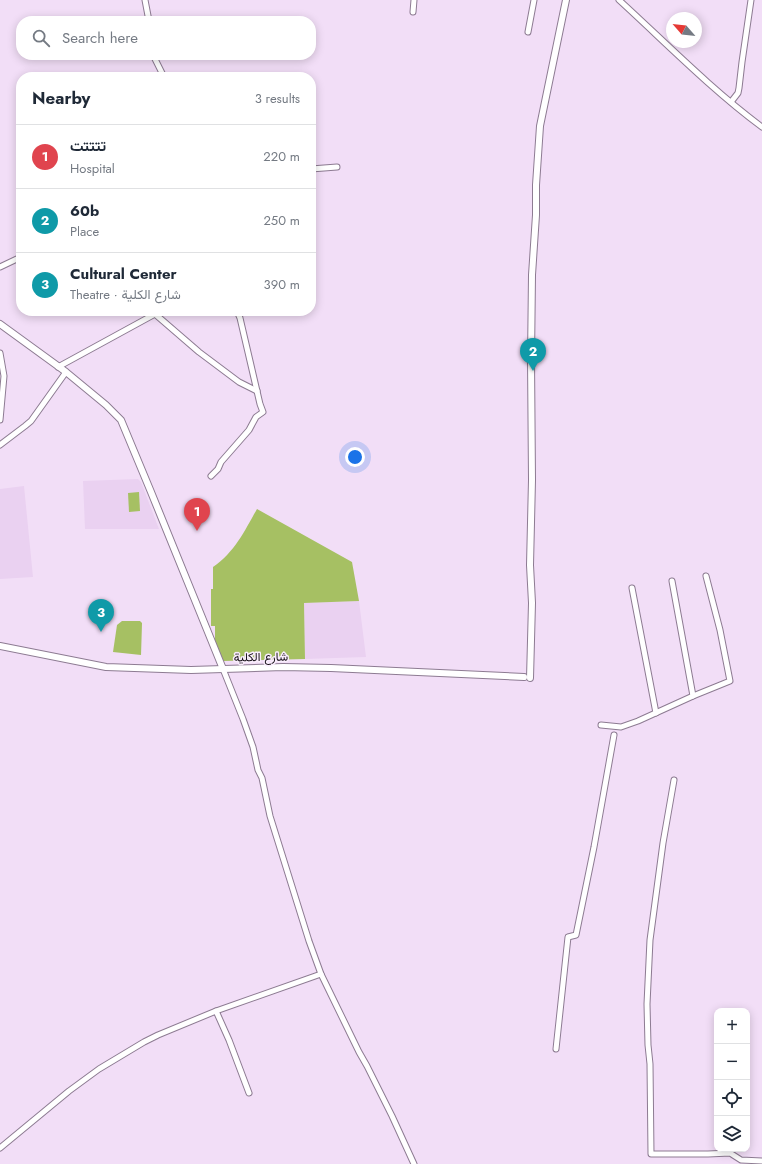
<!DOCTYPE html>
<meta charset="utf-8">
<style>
body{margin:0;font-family:Jost,Vazirmatn,sans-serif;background:#f6f6f7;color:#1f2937}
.controls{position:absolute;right:12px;bottom:12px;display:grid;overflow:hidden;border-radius:8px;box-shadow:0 2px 10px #0003}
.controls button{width:36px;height:36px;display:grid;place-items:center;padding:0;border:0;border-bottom:1px solid #e0e1e3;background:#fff;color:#1f2937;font:20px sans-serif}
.compass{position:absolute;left:666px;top:12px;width:36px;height:36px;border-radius:50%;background:#fff;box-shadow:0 2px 10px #0003;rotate:298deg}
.you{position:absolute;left:355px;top:457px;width:14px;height:14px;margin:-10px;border:3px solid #fff;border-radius:50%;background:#1a73e8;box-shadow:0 0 0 6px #1a73e833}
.badge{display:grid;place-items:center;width:26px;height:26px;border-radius:50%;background:#7c3aed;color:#fff;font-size:13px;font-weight:700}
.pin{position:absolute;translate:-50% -33px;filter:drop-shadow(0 1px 2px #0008)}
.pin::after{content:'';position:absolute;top:21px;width:14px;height:12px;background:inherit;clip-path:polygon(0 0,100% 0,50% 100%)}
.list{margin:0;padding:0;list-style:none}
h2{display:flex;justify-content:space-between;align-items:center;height:52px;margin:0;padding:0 16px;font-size:17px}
h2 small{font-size:13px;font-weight:400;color:#747a83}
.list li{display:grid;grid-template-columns:26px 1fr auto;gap:12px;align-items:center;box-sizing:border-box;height:64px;padding:0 16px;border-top:1px solid #e0e1e3}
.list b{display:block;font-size:15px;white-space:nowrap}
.list p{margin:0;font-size:13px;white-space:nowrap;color:#747a83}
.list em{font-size:13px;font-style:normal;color:#747a83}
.icon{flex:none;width:22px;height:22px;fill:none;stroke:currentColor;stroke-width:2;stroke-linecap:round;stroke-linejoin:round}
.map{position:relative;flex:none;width:762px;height:1164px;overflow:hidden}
.search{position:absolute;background:#fff;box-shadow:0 2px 10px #0003;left:16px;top:16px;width:300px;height:44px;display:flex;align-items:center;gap:10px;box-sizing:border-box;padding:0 14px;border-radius:16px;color:#747a83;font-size:15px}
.panel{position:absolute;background:#fff;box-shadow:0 2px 10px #0003;left:16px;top:72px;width:300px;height:244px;border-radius:16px}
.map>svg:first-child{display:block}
.built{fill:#ead1f1}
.green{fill:#a6c063}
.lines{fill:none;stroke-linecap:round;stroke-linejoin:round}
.minor-casing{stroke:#8d7b92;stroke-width:7}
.tertiary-casing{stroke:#8d7b92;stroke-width:8}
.minor{stroke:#fff;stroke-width:5}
.tertiary{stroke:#fff;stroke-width:6}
.labels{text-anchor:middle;stroke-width:3;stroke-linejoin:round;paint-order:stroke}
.street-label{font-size:12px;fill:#160f17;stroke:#faeefd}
</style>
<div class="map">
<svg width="762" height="1164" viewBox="0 0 762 1164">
<rect width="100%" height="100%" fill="#f2def7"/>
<!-- built -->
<g class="built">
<polygon points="138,479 141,482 159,529 85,529 83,481"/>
<polygon points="24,486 33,577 0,579 0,489"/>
<polygon points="359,601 366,657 305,659 304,603"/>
</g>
<!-- green -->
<g class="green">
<polygon points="139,492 140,511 129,512 128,493"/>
<path d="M257,509L352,562L359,601L304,603L305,659L223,661L218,657L215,645V626H211V589H213V567C235,552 245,530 257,509Z"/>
<polygon points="122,621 140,621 142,623 141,655 113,652 117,625"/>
</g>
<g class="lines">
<defs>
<g id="minor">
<polyline points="145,0 149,21"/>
<path d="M619,0C666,43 711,89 762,127"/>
<polyline points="413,12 414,0"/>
<polyline points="528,32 534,0"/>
<polyline points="153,55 164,77"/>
<polyline points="731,102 738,93 739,88 742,62 751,0"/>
<polyline points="311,169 337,167"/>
<polyline points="0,267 21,257"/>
<polyline points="154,311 155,314 199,352 239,382 257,391"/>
<polyline points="0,353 4,376 0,420"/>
<polyline points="58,367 155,314"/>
<polyline points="0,445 25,426 31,421 66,372"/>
<polyline points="211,476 218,469 221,462 249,430 256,417 263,412 260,404 240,318 237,311"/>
<polyline points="672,581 693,696"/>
<polyline points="632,588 656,713"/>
<polyline points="223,669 243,719 253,747 258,770 262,778 270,816 309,941 321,974 359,1052 367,1066 392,1116 414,1164"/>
<polyline points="601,725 621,727 638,721 693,696 730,681 720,630 706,576"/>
<polyline points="674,780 663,843 650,940 647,1004 648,1045 650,1064 651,1154 708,1154 730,1153 741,1160 762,1161"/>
<polyline points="216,1011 229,1040 249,1093"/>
<polyline points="556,1049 568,937 576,935 594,847 614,735"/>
<polyline points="0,1148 69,1091 99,1069 144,1042 158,1035 216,1011 321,974"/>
</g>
<g id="tertiary">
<polyline points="0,324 66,372 106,405 121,420 151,492 223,669"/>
<polyline points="0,646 106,667 191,670 283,667 331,668 524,677"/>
<polyline points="530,678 532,603 530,565 532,480 531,359 532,275 536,215 536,185 540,126 566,0"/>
</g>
</defs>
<!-- minor casing -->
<use href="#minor" class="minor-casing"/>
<!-- tertiary casing -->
<use href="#tertiary" class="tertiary-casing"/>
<!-- minor -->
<use href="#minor" class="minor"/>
<!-- tertiary -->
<use href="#tertiary" class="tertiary"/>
</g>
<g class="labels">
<!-- street labels -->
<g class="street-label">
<text transform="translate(261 657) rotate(-1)" y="4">شارع الكلية</text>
</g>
</g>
</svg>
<div class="controls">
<button>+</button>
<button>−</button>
<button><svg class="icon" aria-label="locate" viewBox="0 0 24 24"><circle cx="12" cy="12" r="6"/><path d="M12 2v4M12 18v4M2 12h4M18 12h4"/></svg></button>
<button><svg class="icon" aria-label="layers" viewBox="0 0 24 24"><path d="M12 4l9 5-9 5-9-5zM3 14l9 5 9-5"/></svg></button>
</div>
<svg class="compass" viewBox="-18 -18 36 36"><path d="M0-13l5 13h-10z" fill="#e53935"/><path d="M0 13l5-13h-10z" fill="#747a83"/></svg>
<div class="you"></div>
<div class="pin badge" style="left:197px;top:531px;background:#e0444e">1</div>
<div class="pin badge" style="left:533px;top:371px;background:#0f9aa8">2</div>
<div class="pin badge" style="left:101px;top:632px;background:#0f9aa8">3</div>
<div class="search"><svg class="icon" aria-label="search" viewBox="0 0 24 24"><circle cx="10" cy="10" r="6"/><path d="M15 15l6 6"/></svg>Search here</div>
<section class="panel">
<h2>Nearby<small>3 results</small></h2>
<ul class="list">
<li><span class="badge" style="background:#e0444e">1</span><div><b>تتتتت</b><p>Hospital</p></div><em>220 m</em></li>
<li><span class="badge" style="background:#0f9aa8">2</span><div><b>60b</b><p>Place</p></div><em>250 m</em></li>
<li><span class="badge" style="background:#0f9aa8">3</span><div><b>Cultural Center</b><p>Theatre · شارع الكلية</p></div><em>390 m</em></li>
</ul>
</section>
</div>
